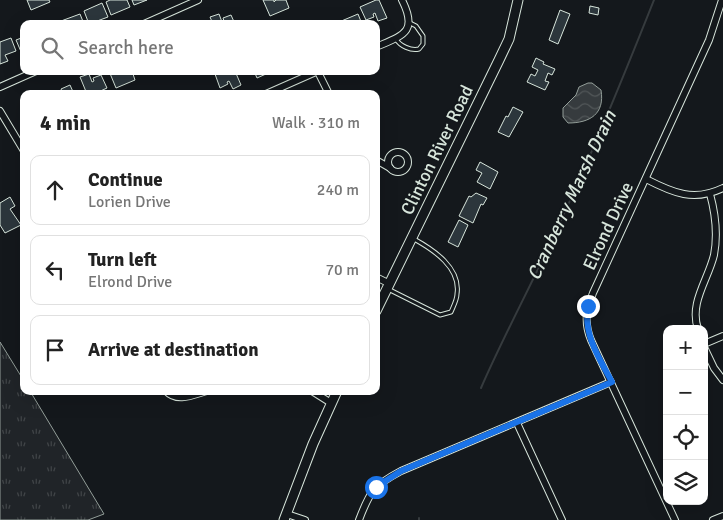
<!DOCTYPE html>
<meta charset="utf-8">
<style>
body{margin:0;font-family:Signika,sans-serif;background:#f6f6f6;color:#222}
.controls{position:absolute;right:15px;bottom:15px;display:grid;overflow:hidden;border-radius:10px;box-shadow:0 5px 20px #0002}
.controls button{width:45px;height:45px;display:grid;place-items:center;padding:0;border:0;border-bottom:1px solid #e0e0e0;background:#fff;color:#222;font:25px sans-serif}
.stop{position:absolute;width:15px;height:15px;margin:-11px;border:4px solid #1a73e8;border-radius:50%;background:#fff}
.stop.end{background:#1a73e8;border-color:#fff;box-shadow:0 1px 5px #0008}
.list{margin:0;padding:0;list-style:none}
h2{display:flex;justify-content:space-between;align-items:center;height:65px;margin:0;padding:0 20px;font-size:21px}
h2 small{font-size:16px;font-weight:400;color:#767676}
.list li{display:grid;grid-template-columns:32px 1fr auto;gap:15px;align-items:center;box-sizing:border-box;height:70px;margin:0 10px 10px;padding:0 10px;border:1px solid #e0e0e0;border-radius:10px}
.list b{display:block;font-size:19px;white-space:nowrap}
.list p{margin:0;font-size:16px;white-space:nowrap;color:#767676}
.list em{font-size:16px;font-style:normal;color:#767676}
.icon{flex:none;width:28px;height:28px;fill:none;stroke:currentColor;stroke-width:2;stroke-linecap:round;stroke-linejoin:round}
.map{position:relative;flex:none;width:723px;height:520px;overflow:hidden}
.search{position:absolute;background:#fff;box-shadow:0 5px 20px #0002;left:20px;top:20px;width:360px;height:55px;display:flex;align-items:center;gap:12px;box-sizing:border-box;padding:0 18px;border-radius:10px;color:#767676;font-size:19px}
.panel{position:absolute;background:#fff;box-shadow:0 5px 20px #0002;left:20px;top:90px;width:360px;height:305px;border-radius:10px}
.map>svg:first-child{display:block}
.grass{fill:url(#grass-tufts);stroke:#939e99}
.water{fill:url(#water-waves);stroke:#939e99}
.lines{fill:none;stroke-linecap:round;stroke-linejoin:round}
.stream{stroke:#363b3e;stroke-width:2}
.building{fill:#2c363c;stroke:#d8e6dc}
.service-casing{stroke:#d8e6dc;stroke-width:5}
.minor-casing{stroke:#d8e6dc;stroke-width:8}
.tertiary-casing{stroke:#d8e6dc;stroke-width:11}
.service{stroke:#14181c;stroke-width:3}
.minor{stroke:#14181c;stroke-width:6}
.tertiary{stroke:#14181c;stroke-width:9}
.route{stroke:#1a73e8;stroke-width:6}
.labels{text-anchor:middle;stroke-width:4;stroke-linejoin:round;paint-order:stroke}
.street-label{font-size:18px;fill:#d8e6dc;stroke:#14181c}
.water-label{font-size:19px;font-style:italic;fill:#d8e6dc;stroke:#14181c}
</style>
<div class="map">
<svg width="723" height="520" viewBox="0 0 723 520">
<defs>
<pattern id="grass-tufts" width="24" height="20" patternUnits="userSpaceOnUse" patternTransform="scale(1.25)"><rect width="24" height="20" fill="#202428"/><path d="M3 7l-1-3M5 7V3M7 7l1-3M15 17l-1-3M17 17v-4M19 17l1-3" fill="none" stroke="#404447"/></pattern>
<pattern id="water-waves" width="16" height="10" patternUnits="userSpaceOnUse" patternTransform="scale(1.25)"><rect width="16" height="10" fill="#363b3e"/><path d="M0 5q4-4 8 0t8 0" fill="none" stroke="#525759"/></pattern>
</defs>
<rect width="100%" height="100%" fill="#14181c"/>
<!-- grass -->
<polygon class="grass" points="0,342 24,381 24,391 30,391 104,514 88,520 0,520"/>
<!-- water -->
<path class="water" d="M588,83H592L601,90C605,114 590,123 568,123L563,117V108L576,95L579,87Z"/>
<g class="lines">
<!-- stream -->
<g class="stream">
<path d="M481,388C504,335 532,284 556,231C592,155 623,78 654,0"/>
<polyline points="419,520 419,518"/>
</g>
</g>
<!-- building -->
<g class="building">
<polygon points="27,0 49,0 50,2 31,10"/>
<polygon points="110,0 127,0 130,7 111,15 106,2"/>
<polygon points="132,0 147,0 134,5"/>
<polygon points="263,0 274,0 274,2 276,0 286,0 289,8 270,16"/>
<polygon points="376,0 379,0 387,18 378,21 375,13 373,14 374,17 366,20 360,7"/>
<polygon points="102,3 108,17 89,24 84,11"/>
<polygon points="590,6 599,8 598,15 589,13"/>
<polygon points="560,10 570,14 558,44 549,40"/>
<polygon points="80,14 84,24 62,24 61,21"/>
<polygon points="219,14 222,22 224,21 223,18 231,15 235,24 213,24 210,17"/>
<polygon points="358,14 362,24 339,24 339,22"/>
<polygon points="24,37 24,53 22,54 16,40"/>
<polygon points="11,38 16,51 5,55 8,61 0,64 0,42"/>
<polygon points="536,58 544,62 543,64 555,69 552,75 548,73 545,81 549,82 545,90 527,82 531,74 535,76 538,70 532,67"/>
<polygon points="109,71 120,71 121,74 123,73 122,71 132,71 135,80 116,88"/>
<polygon points="222,71 235,71 241,85 233,89 229,81 227,82 228,84 220,88 215,74"/>
<polygon points="254,71 265,71 266,74 257,78"/>
<polygon points="89,74 92,82 94,81 93,78 101,75 107,88 94,94 87,94 80,77"/>
<polygon points="70,85 74,94 63,94 61,89"/>
<polygon points="513,107 523,112 509,137 498,132 506,116 508,117"/>
<polygon points="480,162 498,172 490,189 477,182 482,173 476,170"/>
<polygon points="476,193 487,198 483,205 481,204 473,223 459,216 469,196 471,197"/>
<polygon points="10,197 15,206 10,209 21,225 5,233 0,225 0,203"/>
<polygon points="459,220 468,225 458,247 448,242"/>
</g>
<g class="lines">
<defs>
<g id="service">
<path d="M396,39C400,46 411,51 419,49L423,44V36L416,26L410,23"/>
<path d="M388,289L440,315L451,312C453,307 457,300 457,294C461,268 434,250 414,239"/>
</g>
<g id="minor">
<polyline points="144,24 198,0"/>
<path d="M376,47C404,35 418,32 402,0"/>
<polyline points="318,72 329,94"/>
<polyline points="0,87 36,71"/>
<polyline points="266,94 318,71"/>
<polyline points="0,111 24,151"/>
<circle cx="398" cy="162" r="10"/>
<polyline points="376,160 390,168"/>
<path d="M646,179C673,193 694,202 723,188"/>
<polyline points="376,277 390,284"/>
<path d="M698,329C689,303 708,280 714,255C718,234 716,216 710,194"/>
<polyline points="704,344 723,336"/>
<polyline points="704,347 714,368 723,380"/>
<path d="M166,391C177,403 193,395 207,391"/>
<polyline points="312,391 331,403"/>
<polyline points="517,423 562,520"/>
<polyline points="287,514 305,520"/>
<path d="M359,520C370,491 373,486 401,471L611,382"/>
<path d="M675,520L591,340C584,323 586,310 593,293L709,40L722,0"/>
<polyline points="713,520 723,516"/>
</g>
<g id="tertiary">
<polyline points="376,311 499,60 509,39 518,0"/>
<polyline points="284,520 313,444 337,391"/>
</g>
</defs>
<!-- service casing -->
<use href="#service" class="service-casing"/>
<!-- minor casing -->
<use href="#minor" class="minor-casing"/>
<!-- tertiary casing -->
<use href="#tertiary" class="tertiary-casing"/>
<!-- service -->
<use href="#service" class="service"/>
<!-- minor -->
<use href="#minor" class="minor"/>
<!-- tertiary -->
<use href="#tertiary" class="tertiary"/>
</g>
<g class="lines">
<!-- route -->
<path class="route" d="M376,487L401,471L612,382C599,358 583,334 588,306"/>
</g>
<g class="labels">
<!-- street labels -->
<g class="street-label">
<text transform="translate(437 150) rotate(-64)" y="6">Clinton River Road</text>
<text transform="translate(608 226) rotate(-65)" y="6">Elrond Drive</text>
</g>
<!-- water labels -->
<g class="water-label">
<text transform="translate(571 195) rotate(-65)" y="7">Cranberry Marsh Drain</text>
</g>
</g>
</svg>
<div class="controls">
<button>+</button>
<button>−</button>
<button><svg class="icon" aria-label="locate" viewBox="0 0 24 24"><circle cx="12" cy="12" r="6"/><path d="M12 2v4M12 18v4M2 12h4M18 12h4"/></svg></button>
<button><svg class="icon" aria-label="layers" viewBox="0 0 24 24"><path d="M12 4l9 5-9 5-9-5zM3 14l9 5 9-5"/></svg></button>
</div>
<div class="stop" style="left:376px;top:487px"></div>
<div class="stop end" style="left:588px;top:306px"></div>
<div class="search"><svg class="icon" aria-label="search" viewBox="0 0 24 24"><circle cx="10" cy="10" r="6"/><path d="M15 15l6 6"/></svg>Search here</div>
<section class="panel">
<h2>4 min<small>Walk · 310 m</small></h2>
<ul class="list">
<li><svg class="icon" aria-label="ahead" viewBox="0 0 24 24"><path d="M12 20V5M6 11l6-6 6 6"/></svg><div><b>Continue</b><p>Lorien Drive</p></div><em>240 m</em></li>
<li><svg class="icon" aria-label="left" viewBox="0 0 24 24"><path d="M17 20v-9H6M10 6l-5 5 5 5"/></svg><div><b>Turn left</b><p>Elrond Drive</p></div><em>70 m</em></li>
<li><svg class="icon" aria-label="arrive" viewBox="0 0 24 24"><path d="M6 21V4h12l-3 4 3 4H6"/></svg><div><b>Arrive at destination</b></div></li>
</ul>
</section>
</div>
